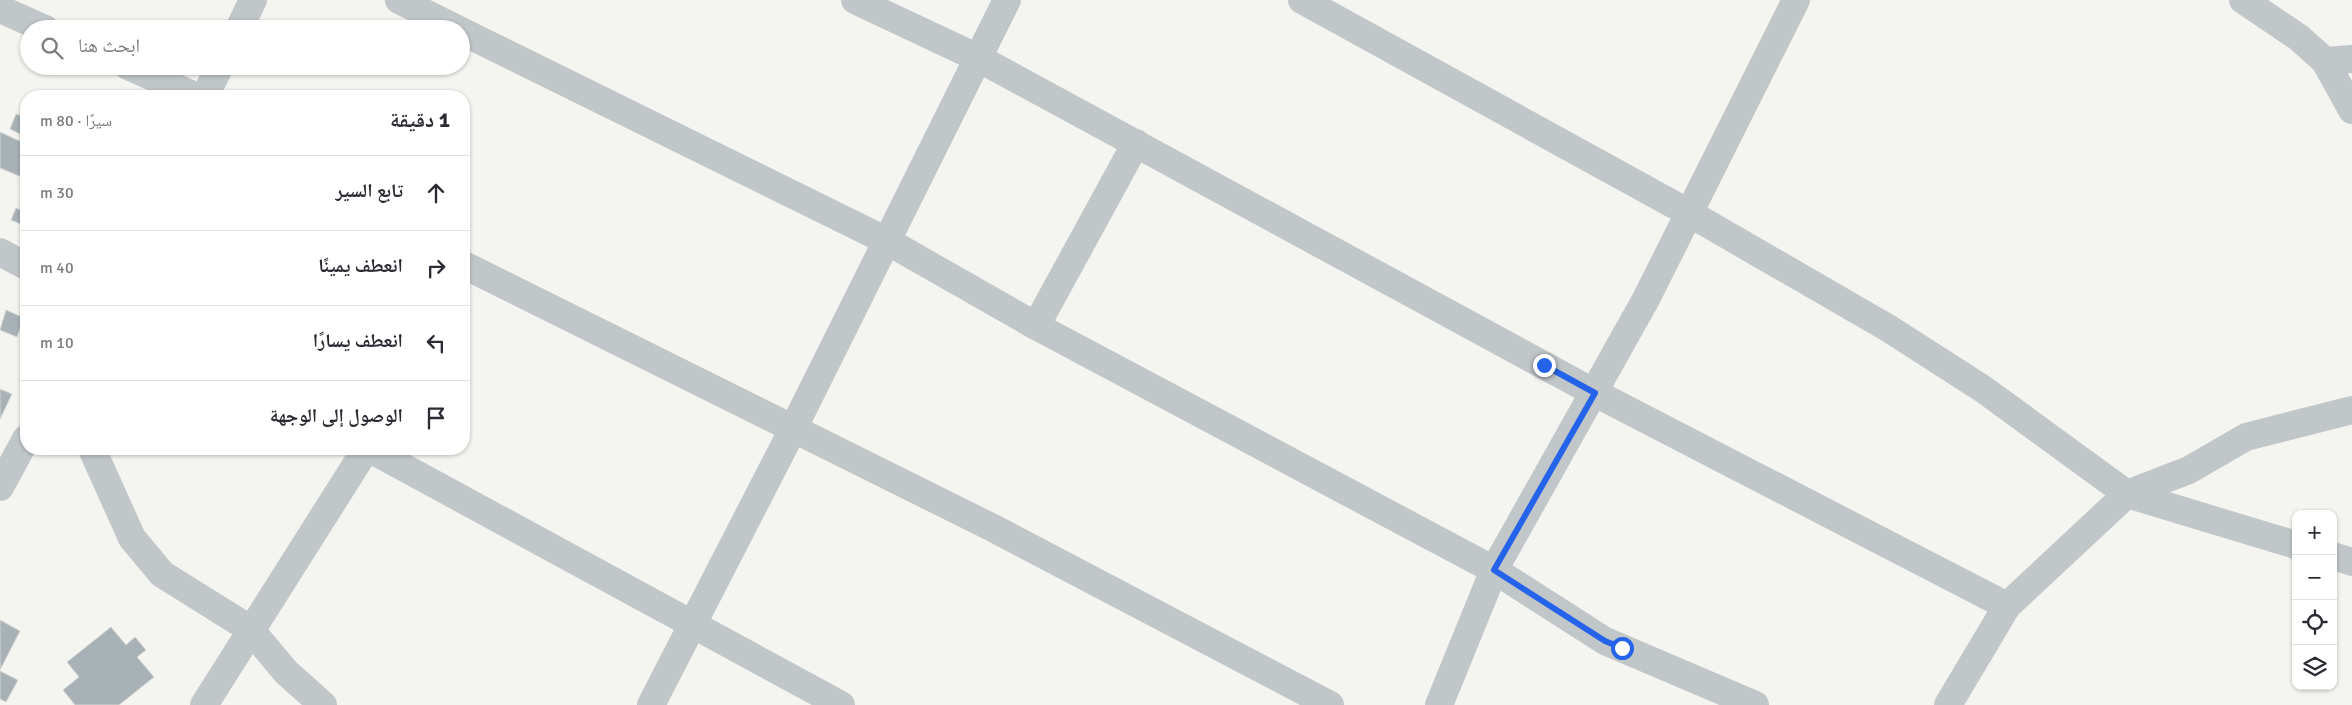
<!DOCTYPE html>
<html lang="ar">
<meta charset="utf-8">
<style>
body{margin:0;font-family:Signika,"Noto Naskh Arabic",sans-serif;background:#f7f7f7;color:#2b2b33;direction:rtl}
.controls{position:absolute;right:15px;bottom:15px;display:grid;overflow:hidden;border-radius:10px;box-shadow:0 1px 4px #0004}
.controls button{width:45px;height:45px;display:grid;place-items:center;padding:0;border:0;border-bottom:1px solid #e1e1e2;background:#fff;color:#2b2b33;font:25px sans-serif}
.stop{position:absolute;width:15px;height:15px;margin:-11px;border:4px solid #2563eb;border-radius:50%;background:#fff}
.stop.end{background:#2563eb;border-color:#fff;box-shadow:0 1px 5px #0008}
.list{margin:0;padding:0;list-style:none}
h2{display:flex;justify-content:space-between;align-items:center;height:65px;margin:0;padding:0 20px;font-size:21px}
h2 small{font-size:16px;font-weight:400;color:#7c7c81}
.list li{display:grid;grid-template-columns:32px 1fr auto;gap:15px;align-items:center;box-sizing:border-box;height:75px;padding:0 20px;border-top:1px solid #e1e1e2}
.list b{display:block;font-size:19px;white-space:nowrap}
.list em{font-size:16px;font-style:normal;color:#7c7c81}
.icon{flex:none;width:28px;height:28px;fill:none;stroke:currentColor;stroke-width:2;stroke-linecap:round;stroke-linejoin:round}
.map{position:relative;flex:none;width:2352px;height:705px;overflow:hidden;direction:ltr}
.search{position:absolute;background:#fff;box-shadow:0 1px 4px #0004;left:20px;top:20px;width:450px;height:55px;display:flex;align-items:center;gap:12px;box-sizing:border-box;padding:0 18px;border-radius:28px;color:#7c7c81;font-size:19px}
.panel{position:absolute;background:#fff;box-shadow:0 1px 4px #0004;left:20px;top:90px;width:450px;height:365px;border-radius:20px;direction:rtl}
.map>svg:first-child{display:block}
.building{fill:#a8b2b6;stroke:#d5d5d3}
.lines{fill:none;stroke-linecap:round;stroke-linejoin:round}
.minor{stroke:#c1c6c8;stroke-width:28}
.route{stroke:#2563eb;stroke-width:6}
</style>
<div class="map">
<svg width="2352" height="705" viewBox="0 0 2352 705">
<rect width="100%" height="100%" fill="#f4f4f0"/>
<!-- building -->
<g class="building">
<polygon points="16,114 26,118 26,137 10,129"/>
<polygon points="0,132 26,144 21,160 26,162 24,178 0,168"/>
<polygon points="16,208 26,213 23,225 11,220"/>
<polygon points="6,310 24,318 17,337 0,330"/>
<polygon points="0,389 12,394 0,419"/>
<polygon points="0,620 20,631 0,670"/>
<polygon points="111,627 126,645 135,637 146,650 137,657 154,677 119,705 75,705 63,690 79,677 67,662"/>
<polygon points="0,671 18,680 6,702 0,699"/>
</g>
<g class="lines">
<!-- minor -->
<g class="minor">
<polyline points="399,0 457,29"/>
<polyline points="855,0 978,58 1595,393 2007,606"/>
<polyline points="1302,0 1689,213 1888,328 1983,389 2127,494 2296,545"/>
<polyline points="2243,0 2298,37 2325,61 2352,110"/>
<polyline points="0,9 45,29"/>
<polyline points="239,29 253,0"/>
<polyline points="461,31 887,241 1036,326 1494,570 1605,641 1755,705"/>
<polyline points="2325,61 2352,59"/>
<polyline points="128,66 195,96"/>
<polyline points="205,96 220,66"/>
<polyline points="0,252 26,266"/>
<polyline points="464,265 993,528 1330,705"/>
<polyline points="1036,326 1136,143"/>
<polyline points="92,449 132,538 162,574 250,629 286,672 323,705"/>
<polyline points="370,449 841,705"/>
<polyline points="0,487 26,439"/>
<polyline points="2333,556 2352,562"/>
<polyline points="204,705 366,449"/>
<polyline points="651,705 793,429 1007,0"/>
<polyline points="1439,705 1494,570 1646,299 1796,0"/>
<polyline points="1948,705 2007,606 2127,494 2189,470 2246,437 2352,410"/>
</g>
</g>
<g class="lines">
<!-- route -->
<polyline class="route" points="1544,365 1595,393 1494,570 1605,641 1622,648"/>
</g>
</svg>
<div class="controls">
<button>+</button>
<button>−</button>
<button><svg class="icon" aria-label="locate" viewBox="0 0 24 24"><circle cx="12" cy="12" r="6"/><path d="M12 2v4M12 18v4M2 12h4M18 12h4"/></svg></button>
<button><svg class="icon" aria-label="layers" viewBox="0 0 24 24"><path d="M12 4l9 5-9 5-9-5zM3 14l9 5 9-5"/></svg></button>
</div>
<div class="stop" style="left:1622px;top:648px"></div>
<div class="stop end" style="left:1544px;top:365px"></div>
<div class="search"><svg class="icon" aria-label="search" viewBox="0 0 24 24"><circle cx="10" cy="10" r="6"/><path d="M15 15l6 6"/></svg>ابحث هنا</div>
<section class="panel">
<h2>1 دقيقة<small>سيرًا · 80 m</small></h2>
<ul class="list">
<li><svg class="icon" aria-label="ahead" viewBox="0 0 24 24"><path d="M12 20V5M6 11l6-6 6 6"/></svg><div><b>تابع السير</b></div><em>30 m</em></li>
<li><svg class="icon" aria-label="right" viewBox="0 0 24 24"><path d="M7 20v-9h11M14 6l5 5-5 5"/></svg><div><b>انعطف يمينًا</b></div><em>40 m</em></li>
<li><svg class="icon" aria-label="left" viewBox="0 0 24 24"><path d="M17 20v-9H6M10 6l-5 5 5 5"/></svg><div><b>انعطف يسارًا</b></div><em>10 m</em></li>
<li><svg class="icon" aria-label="arrive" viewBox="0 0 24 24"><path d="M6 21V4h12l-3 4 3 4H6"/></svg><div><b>الوصول إلى الوجهة</b></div></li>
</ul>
</section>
</div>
